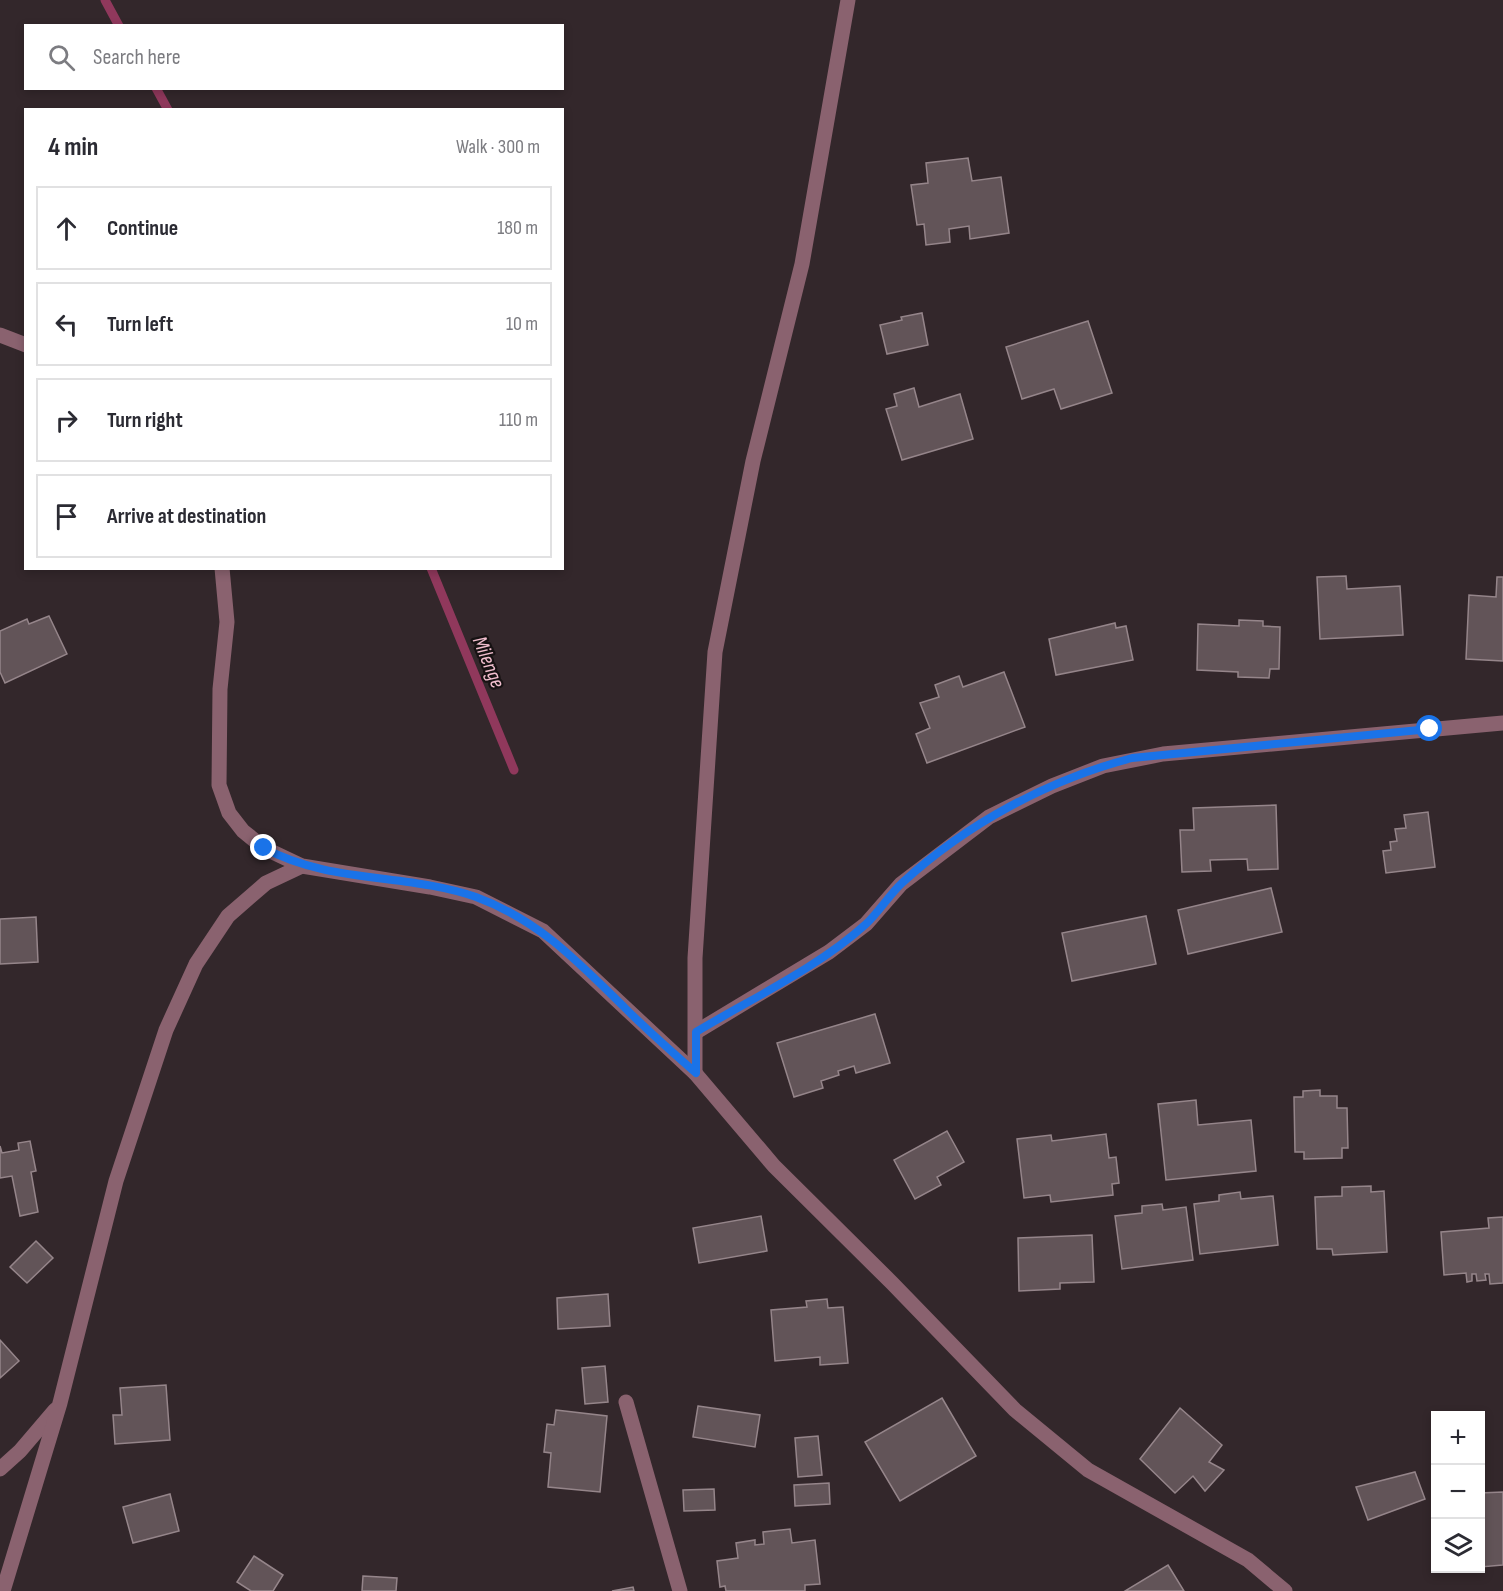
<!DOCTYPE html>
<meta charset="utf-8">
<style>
body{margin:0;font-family:"Sofia Sans Condensed",sans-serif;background:#f2f2f3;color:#2b2b33}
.controls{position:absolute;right:18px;bottom:18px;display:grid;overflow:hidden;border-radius:0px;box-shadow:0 3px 9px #0003}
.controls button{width:54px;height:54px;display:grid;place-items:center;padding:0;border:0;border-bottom:2px solid #e1e1e2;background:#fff;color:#2b2b33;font:30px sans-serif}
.stop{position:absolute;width:18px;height:18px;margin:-14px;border:4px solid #1a73e8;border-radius:50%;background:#fff}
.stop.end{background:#1a73e8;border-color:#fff;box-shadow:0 2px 6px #0008}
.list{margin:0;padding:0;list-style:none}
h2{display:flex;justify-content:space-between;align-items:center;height:78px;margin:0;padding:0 24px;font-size:26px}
h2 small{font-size:20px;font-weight:400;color:#7c7c81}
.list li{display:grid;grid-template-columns:39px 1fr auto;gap:18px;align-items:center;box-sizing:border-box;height:84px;margin:0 12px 12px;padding:0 12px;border:2px solid #e1e1e2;border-radius:0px}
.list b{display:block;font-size:22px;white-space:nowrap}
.list em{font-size:20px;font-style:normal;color:#7c7c81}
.icon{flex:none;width:33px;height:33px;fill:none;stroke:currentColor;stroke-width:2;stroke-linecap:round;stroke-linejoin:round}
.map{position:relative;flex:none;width:1503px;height:1591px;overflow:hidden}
.search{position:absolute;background:#fff;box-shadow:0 3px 9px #0003;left:24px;top:24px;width:540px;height:66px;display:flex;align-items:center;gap:15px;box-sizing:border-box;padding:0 21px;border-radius:0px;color:#7c7c81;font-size:22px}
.panel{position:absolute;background:#fff;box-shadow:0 3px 9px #0003;left:24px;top:108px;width:540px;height:462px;border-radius:0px}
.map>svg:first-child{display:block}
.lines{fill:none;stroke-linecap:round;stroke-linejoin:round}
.stream{stroke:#90385c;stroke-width:9}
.building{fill:#625458;stroke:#95858a;stroke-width:1.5}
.minor{stroke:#8a626f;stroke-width:15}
.route{stroke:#1a73e8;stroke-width:8}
.labels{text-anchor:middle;stroke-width:4.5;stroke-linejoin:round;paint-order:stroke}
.water-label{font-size:21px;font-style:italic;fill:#f1bece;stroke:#171213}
</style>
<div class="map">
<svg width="1503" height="1591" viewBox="0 0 1503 1591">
<rect width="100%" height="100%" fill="#33272b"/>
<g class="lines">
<!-- stream -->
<g class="stream">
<polyline points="105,0 119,26"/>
<polyline points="156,88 168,110"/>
<polyline points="431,568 514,770"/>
</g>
</g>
<!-- building -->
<g class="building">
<polygon points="968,158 972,181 1001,177 1009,233 970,239 969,226 949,229 950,242 926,245 924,224 917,225 911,185 928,183 926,163"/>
<polygon points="922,313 928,345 887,354 880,325 902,320 901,317"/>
<polygon points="1088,321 1112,393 1061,409 1054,389 1022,399 1006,347"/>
<polygon points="914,388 919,407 960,394 973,439 902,460 886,409 897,406 894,394"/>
<polygon points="1346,576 1347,589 1400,586 1403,635 1320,639 1317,577"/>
<polygon points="1497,577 1503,577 1503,661 1466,659 1469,595 1496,597"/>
<polygon points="49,616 67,654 5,683 0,672 0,631 27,619 29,624"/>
<polygon points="1239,620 1263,621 1263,626 1280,627 1279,669 1270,669 1269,678 1238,677 1238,672 1197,670 1198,624 1239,626"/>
<polygon points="1115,623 1116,628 1126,626 1133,660 1056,675 1049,639"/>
<polygon points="1004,672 1025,727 927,763 916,734 930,728 920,703 939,697 935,685 959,676 963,687"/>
<polygon points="1276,805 1278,869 1248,870 1247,859 1210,860 1211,871 1182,872 1180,830 1194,830 1193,808"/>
<polygon points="1428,812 1435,867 1386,873 1383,851 1391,850 1390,842 1397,841 1395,829 1406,828 1404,815"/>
<polygon points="1271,888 1282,932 1188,954 1178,910"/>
<polygon points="1146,916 1156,964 1072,981 1062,933"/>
<polygon points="36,917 38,962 0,964 0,919"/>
<polygon points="875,1014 890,1063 856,1073 854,1066 838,1071 839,1075 821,1081 823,1088 794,1097 777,1043"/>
<polygon points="1320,1090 1320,1096 1337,1096 1337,1108 1347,1108 1348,1148 1342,1148 1342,1158 1304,1159 1304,1152 1295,1152 1294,1097 1303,1097 1303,1091"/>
<polygon points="1196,1100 1198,1125 1251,1120 1256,1171 1166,1180 1158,1104"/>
<polygon points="947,1131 964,1162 937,1177 941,1185 915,1199 894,1160"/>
<polygon points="1106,1134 1109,1158 1116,1157 1119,1183 1112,1184 1113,1195 1051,1202 1050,1195 1024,1198 1017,1139 1051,1135 1052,1141"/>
<polygon points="30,1141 36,1171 31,1172 38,1212 20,1216 12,1176 0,1178 0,1146 2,1153 19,1150 18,1143"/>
<polygon points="1371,1186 1371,1192 1384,1191 1387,1252 1333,1255 1332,1249 1317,1249 1315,1197 1342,1196 1342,1187"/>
<polygon points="1240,1192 1241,1199 1273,1196 1278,1245 1200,1254 1194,1204 1219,1201 1219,1195"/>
<polygon points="1162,1204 1163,1210 1186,1207 1193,1260 1122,1269 1115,1216 1142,1213 1142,1206"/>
<polygon points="761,1216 767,1251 699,1263 693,1228"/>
<polygon points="1503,1217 1503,1283 1490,1284 1489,1274 1485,1274 1486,1280 1477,1281 1476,1274 1472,1274 1472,1281 1467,1282 1466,1273 1444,1275 1441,1232 1489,1228 1488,1218"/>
<polygon points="1092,1235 1094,1282 1060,1283 1060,1289 1019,1291 1018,1238"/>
<polygon points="36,1241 53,1258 27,1283 10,1267"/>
<polygon points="608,1294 610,1326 558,1329 557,1298"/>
<polygon points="827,1299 828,1308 843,1307 848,1363 820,1365 820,1357 775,1361 771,1310 807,1307 806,1301"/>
<polygon points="0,1340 19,1361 0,1378"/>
<polygon points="605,1366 608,1402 585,1404 582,1368"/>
<polygon points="166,1385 170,1440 115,1444 113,1415 122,1415 120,1388"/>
<polygon points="942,1398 976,1456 900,1501 865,1442"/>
<polygon points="698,1406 760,1415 755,1447 693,1437"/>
<polygon points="1180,1408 1222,1445 1209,1462 1224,1470 1205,1491 1193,1476 1175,1493 1140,1459"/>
<polygon points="556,1410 607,1416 600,1492 548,1487 551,1453 544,1452 547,1424 554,1425"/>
<polygon points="818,1436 822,1475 798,1477 795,1438"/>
<polygon points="1415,1472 1425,1499 1368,1520 1356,1487"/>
<polygon points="829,1483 830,1504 795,1506 794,1485"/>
<polygon points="714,1489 715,1510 684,1511 683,1490"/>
<polygon points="1503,1492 1503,1565 1480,1567 1480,1493"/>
<polygon points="170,1494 179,1531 133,1543 123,1507"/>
<polygon points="790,1529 792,1543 815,1540 820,1584 805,1585 805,1591 726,1591 725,1586 720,1587 717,1561 738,1558 736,1543 755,1540 755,1545 764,1544 763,1532"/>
<polygon points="254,1556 283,1575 273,1591 251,1591 237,1582"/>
<polygon points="1168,1565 1184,1591 1125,1591"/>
<polygon points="363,1576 397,1578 396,1591 362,1591"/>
<polygon points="633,1587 634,1591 612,1591"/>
</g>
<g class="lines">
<!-- minor -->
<g class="minor">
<polyline points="0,335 26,345"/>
<polyline points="222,568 227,622 220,689 219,785 229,813 243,831 264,848 302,866 430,887 476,897 543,931 695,1073 774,1166 892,1283 1015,1410 1088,1470 1248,1560 1285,1591"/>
<polyline points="696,1032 829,952 866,924 901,884 989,817 1052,786 1103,766 1163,754 1503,723"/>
<polyline points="695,1073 695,958 715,652 753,461 802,264 848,0"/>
<polyline points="626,1402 680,1591"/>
<polyline points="0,1469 20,1451 55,1410"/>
<polyline points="3,1591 60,1403 116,1181 166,1030 196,964 228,916 266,883 302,866"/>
</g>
</g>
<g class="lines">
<!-- route -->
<path class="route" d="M264,848C330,884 408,873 476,897C539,920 579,963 625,1008C648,1031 672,1052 696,1073V1032C751,999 819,967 866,924C879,912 889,895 902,883C966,824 1048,780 1132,758L1430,729"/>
</g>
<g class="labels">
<!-- water labels -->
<g class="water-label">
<text transform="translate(489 662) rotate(68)" y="7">Milenge</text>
</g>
</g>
</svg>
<div class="controls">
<button>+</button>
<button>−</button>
<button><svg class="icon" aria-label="layers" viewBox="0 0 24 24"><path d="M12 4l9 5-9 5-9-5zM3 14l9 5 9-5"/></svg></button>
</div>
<div class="stop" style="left:1430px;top:729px"></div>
<div class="stop end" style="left:264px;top:848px"></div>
<div class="search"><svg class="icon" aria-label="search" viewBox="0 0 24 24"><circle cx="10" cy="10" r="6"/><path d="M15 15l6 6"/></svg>Search here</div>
<section class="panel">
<h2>4 min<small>Walk · 300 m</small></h2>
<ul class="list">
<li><svg class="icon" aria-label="ahead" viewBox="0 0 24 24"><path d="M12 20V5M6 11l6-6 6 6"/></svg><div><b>Continue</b></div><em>180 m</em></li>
<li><svg class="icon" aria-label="left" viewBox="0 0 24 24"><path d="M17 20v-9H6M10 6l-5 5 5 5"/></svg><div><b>Turn left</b></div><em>10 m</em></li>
<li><svg class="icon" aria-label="right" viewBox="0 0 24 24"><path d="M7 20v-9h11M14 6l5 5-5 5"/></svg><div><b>Turn right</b></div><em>110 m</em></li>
<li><svg class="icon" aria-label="arrive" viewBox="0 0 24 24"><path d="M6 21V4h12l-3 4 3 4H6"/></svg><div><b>Arrive at destination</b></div></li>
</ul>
</section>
</div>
